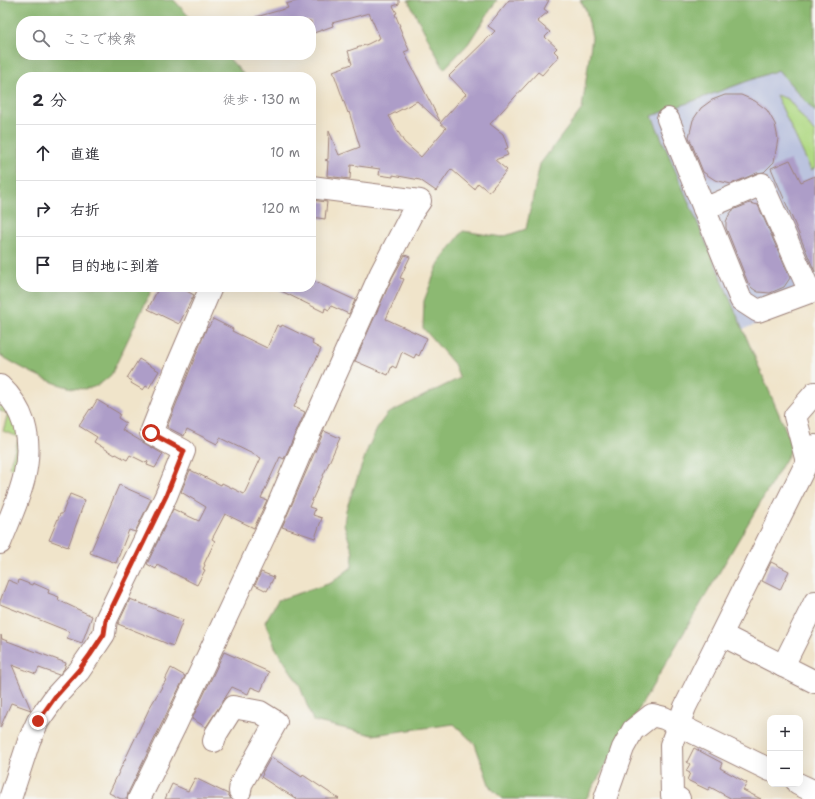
<!DOCTYPE html>
<html lang="ja">
<meta charset="utf-8">
<style>
body{margin:0;font-family:"Shantell Sans","Klee One",sans-serif;background:#f2f2f3;color:#2b2b33}
.controls{position:absolute;right:12px;bottom:12px;display:grid;overflow:hidden;border-radius:8px;box-shadow:0 4px 16px #0002}
.controls button{width:36px;height:36px;display:grid;place-items:center;padding:0;border:0;border-bottom:1px solid #e1e1e2;background:#fff;color:#2b2b33;font:20px sans-serif}
.stop{position:absolute;width:12px;height:12px;margin:-9px;border:3px solid #c8321e;border-radius:50%;background:#fff}
.stop.end{background:#c8321e;border-color:#fff;box-shadow:0 1px 4px #0008}
.list{margin:0;padding:0;list-style:none}
h2{display:flex;justify-content:space-between;align-items:center;height:52px;margin:0;padding:0 16px;font-size:17px}
h2 small{font-size:13px;font-weight:400;color:#7c7c81}
.list li{display:grid;grid-template-columns:26px 1fr auto;gap:12px;align-items:center;box-sizing:border-box;height:56px;padding:0 16px;border-top:1px solid #e1e1e2}
.list b{display:block;font-size:15px;white-space:nowrap}
.list em{font-size:13px;font-style:normal;color:#7c7c81}
.icon{flex:none;width:22px;height:22px;fill:none;stroke:currentColor;stroke-width:2;stroke-linecap:round;stroke-linejoin:round}
.map{position:relative;flex:none;width:815px;height:799px;overflow:hidden}
.search{position:absolute;background:#fff;box-shadow:0 4px 16px #0002;left:16px;top:16px;width:300px;height:44px;display:flex;align-items:center;gap:10px;box-sizing:border-box;padding:0 14px;border-radius:16px;color:#7c7c81;font-size:15px}
.panel{position:absolute;background:#fff;box-shadow:0 4px 16px #0002;left:16px;top:72px;width:300px;height:220px;border-radius:16px}
.map>svg:first-child{display:block}
.industrial{fill:#bbc3de}
.green{fill:#b0d984;stroke:#7d7c58}
.forest{fill:#8cb972;stroke:#6b6c4e}
.building{fill:#ad9dc8}
.lines{fill:none;stroke-linecap:round;stroke-linejoin:round}
.minor-casing{stroke:#9d827a;stroke-width:24}
.minor{stroke:#fff;stroke-width:22}
.route{stroke:#c8321e;stroke-width:5}
</style>
<div class="map">
<svg width="815" height="799" viewBox="0 0 815 799">
<rect width="100%" height="100%" fill="#f6f6f2"/>
<filter id="ink" filterUnits="userSpaceOnUse"><feTurbulence type="fractalNoise" baseFrequency=".025" numOctaves="2"/><feDisplacementMap in="SourceGraphic" scale="8" xChannelSelector="R" yChannelSelector="G"/><feConvolveMatrix kernelMatrix="1 2 1 2 8 2 1 2 1" color-interpolation-filters="sRGB"/></filter>
<filter id="wash" filterUnits="userSpaceOnUse"><feTurbulence type="fractalNoise" baseFrequency=".012" numOctaves="4" result="noise"/><feDisplacementMap in="SourceGraphic" scale="16" xChannelSelector="R" yChannelSelector="G"/><feGaussianBlur stdDeviation="0.9" result="paint"/><feColorMatrix in="noise" values="0 0 0 0 0 0 0 0 0 0 0 0 0 0 0 0 0 1.4 0 .05"/><feComposite in="paint" operator="in"/></filter>
<g filter="url(#wash)">
<rect width="100%" height="100%" fill="#f0e4ca"/>
<!-- industrial -->
<polygon class="industrial" points="778,70 815,112 815,303 743,329 652,115"/>
<!-- green -->
<g class="green">
<polygon points="776,95 788,99 815,133 815,168 811,170"/>
<polygon points="0,396 16,412 21,431 24,459 20,471 9,467 19,437 3,431 8,413 0,411"/>
</g>
<!-- forest -->
<g class="forest">
<path d="M0,0H174L193,21H21V55H226L246,77H21V287H153L111,375C104,381 99,386 90,388C66,394 20,367 0,355Z"/>
<polygon points="408,0 497,0 468,44 444,69"/>
<polygon points="580,0 815,0 815,112 778,70 652,116 793,447 586,799 502,799 490,787 475,744 454,724 373,735 313,721 299,684 275,647 265,622 278,600 331,583 352,567 353,553 344,524 346,510 368,448 379,425 387,414 460,378 454,364 423,328 424,301 434,275 439,263 463,231 502,237 526,229 540,164 582,109 592,37 586,10"/>
</g>
<g id="blocks">
<!-- building -->
<g class="building">
<polygon points="300,0 399,0 399,4 393,6 397,13 395,14 400,26 399,26 409,50 404,52 440,121 439,121 417,101 389,116 404,142 421,157 446,128 440,123 466,94 449,76 495,31 488,26 509,0 549,0 544,9 548,12 537,21 550,32 545,37 557,48 554,51 559,56 542,75 538,72 490,124 503,134 508,148 505,149 508,155 495,160 507,170 489,192 478,183 474,189 451,169 436,191 420,180 393,175 393,177 379,175 380,169 351,165 350,179 327,176 328,161 325,160 328,159 329,131 339,155 360,147 349,112 348,113 333,71 352,64 348,51 368,44 380,38 369,13 332,23 333,26 311,34 311,21 256,21 256,17 288,8 286,4"/>
<polygon points="725,95 741,95 755,101 767,110 775,124 778,139 774,162 764,172 757,173 731,184 715,180 703,172 689,137 693,120 701,108 712,100"/>
<polygon points="790,160 801,182 815,176 815,272 771,168"/>
<polygon points="311,200 327,202 325,219 311,217"/>
<polygon points="750,203 758,205 790,278 784,287 770,293 758,292 752,288 748,283 726,228 726,222 729,215 733,210"/>
<polygon points="405,255 410,257 400,278 404,279 386,319 427,338 419,356 416,354 414,358 402,352 396,368 392,366 388,375 355,361 392,278"/>
<polygon points="311,280 355,300 349,314 331,306 329,310 325,308 324,312 273,287 311,287"/>
<polygon points="159,287 179,287 194,295 179,324 148,309"/>
<polygon points="213,319 233,329 232,331 267,348 277,325 281,327 282,325 313,340 312,344 321,349 294,407 305,412 284,459 280,457 261,498 267,500 254,528 225,514 212,539 215,541 204,564 205,565 203,569 205,570 197,585 157,565 156,569 147,564 173,509 199,521 206,507 181,492 190,470 221,485 222,483 244,494 261,458 220,438 217,444 187,429 184,436 167,427 207,327 208,328"/>
<polygon points="139,359 159,371 149,388 146,386 143,390 131,383 132,381 127,378"/>
<polygon points="97,400 120,414 118,418 126,423 122,430 163,454 155,468 147,465 148,462 147,461 146,463 130,455 127,460 116,454 115,455 94,442 97,437 79,426 90,409 91,410"/>
<polygon points="324,431 340,438 309,507 315,509 313,515 322,518 315,538 282,527"/>
<polygon points="119,485 151,499 135,532 129,530 116,563 90,553"/>
<polygon points="70,494 85,500 68,547 49,540 60,514 62,514"/>
<polygon points="771,562 789,571 780,590 762,581"/>
<polygon points="261,572 274,577 267,591 255,585"/>
<polygon points="8,580 18,584 19,580 32,585 33,583 49,590 48,593 59,597 58,600 92,616 82,643 67,638 70,632 0,604 0,601"/>
<polygon points="130,599 183,620 173,646 118,624"/>
<polygon points="1,635 2,639 66,663 64,669 59,675 39,668 36,674 12,665 31,710 11,703 0,728"/>
<polygon points="224,652 269,672 261,691 251,687 248,694 232,687 206,727 192,719"/>
<polygon points="171,668 185,676 128,793 127,799 121,799 109,793 150,707 166,680 165,680"/>
<polygon points="694,748 722,763 720,768 747,783 743,790 761,799 732,799 710,787 708,790 687,780 690,773 686,771 690,764 687,762"/>
<polygon points="271,757 302,777 303,775 339,799 297,799 282,790 281,790 261,777 263,774 262,773"/>
<polygon points="195,778 228,794 231,799 165,799 172,784 188,791"/>
</g>
</g>
</g>
<g filter="url(#ink)">
<use href="#blocks" fill-opacity="0" stroke="#9d827a" stroke-width="1"/>
<g class="lines">
<defs>
<g id="minor">
<polyline points="668,119 741,300 758,311 815,290"/>
<polyline points="704,209 762,184 810,292"/>
<path d="M0,386C12,397 19,408 24,424C36,466 15,505 0,543"/>
<polyline points="807,462 795,416 815,393"/>
<polyline points="722,635 815,682"/>
<polyline points="783,666 815,602"/>
<polyline points="214,741 216,734 233,707 260,712 276,722 241,784 240,791"/>
<polyline points="798,784 815,792"/>
<polyline points="10,799 29,741 38,721 55,697 79,671 90,655 104,634 106,620 166,496 184,451 151,433 179,362 211,287"/>
<polyline points="139,799 176,724 274,515 299,456 381,273 413,211 420,201 311,187"/>
<polyline points="605,799 623,748 633,730 652,715 664,718 770,770"/>
<polyline points="679,799 672,795 671,745 685,707 815,446"/>
</g>
</defs>
<!-- minor casing -->
<use href="#minor" class="minor-casing"/>
<!-- minor -->
<use href="#minor" class="minor"/>
</g>
</g>
<g class="lines" filter="url(#ink)">
<!-- route -->
<polyline class="route" points="38,721 55,697 79,670 90,655 104,634 106,620 166,496 184,451 151,433"/>
</g>
</svg>
<div class="controls">
<button>+</button>
<button>−</button>
</div>
<div class="stop" style="left:151px;top:433px"></div>
<div class="stop end" style="left:38px;top:721px"></div>
<div class="search"><svg class="icon" aria-label="search" viewBox="0 0 24 24"><circle cx="10" cy="10" r="6"/><path d="M15 15l6 6"/></svg>ここで検索</div>
<section class="panel">
<h2>2 分<small>徒歩 · 130 m</small></h2>
<ul class="list">
<li><svg class="icon" aria-label="ahead" viewBox="0 0 24 24"><path d="M12 20V5M6 11l6-6 6 6"/></svg><div><b>直進</b></div><em>10 m</em></li>
<li><svg class="icon" aria-label="right" viewBox="0 0 24 24"><path d="M7 20v-9h11M14 6l5 5-5 5"/></svg><div><b>右折</b></div><em>120 m</em></li>
<li><svg class="icon" aria-label="arrive" viewBox="0 0 24 24"><path d="M6 21V4h12l-3 4 3 4H6"/></svg><div><b>目的地に到着</b></div></li>
</ul>
</section>
</div>
